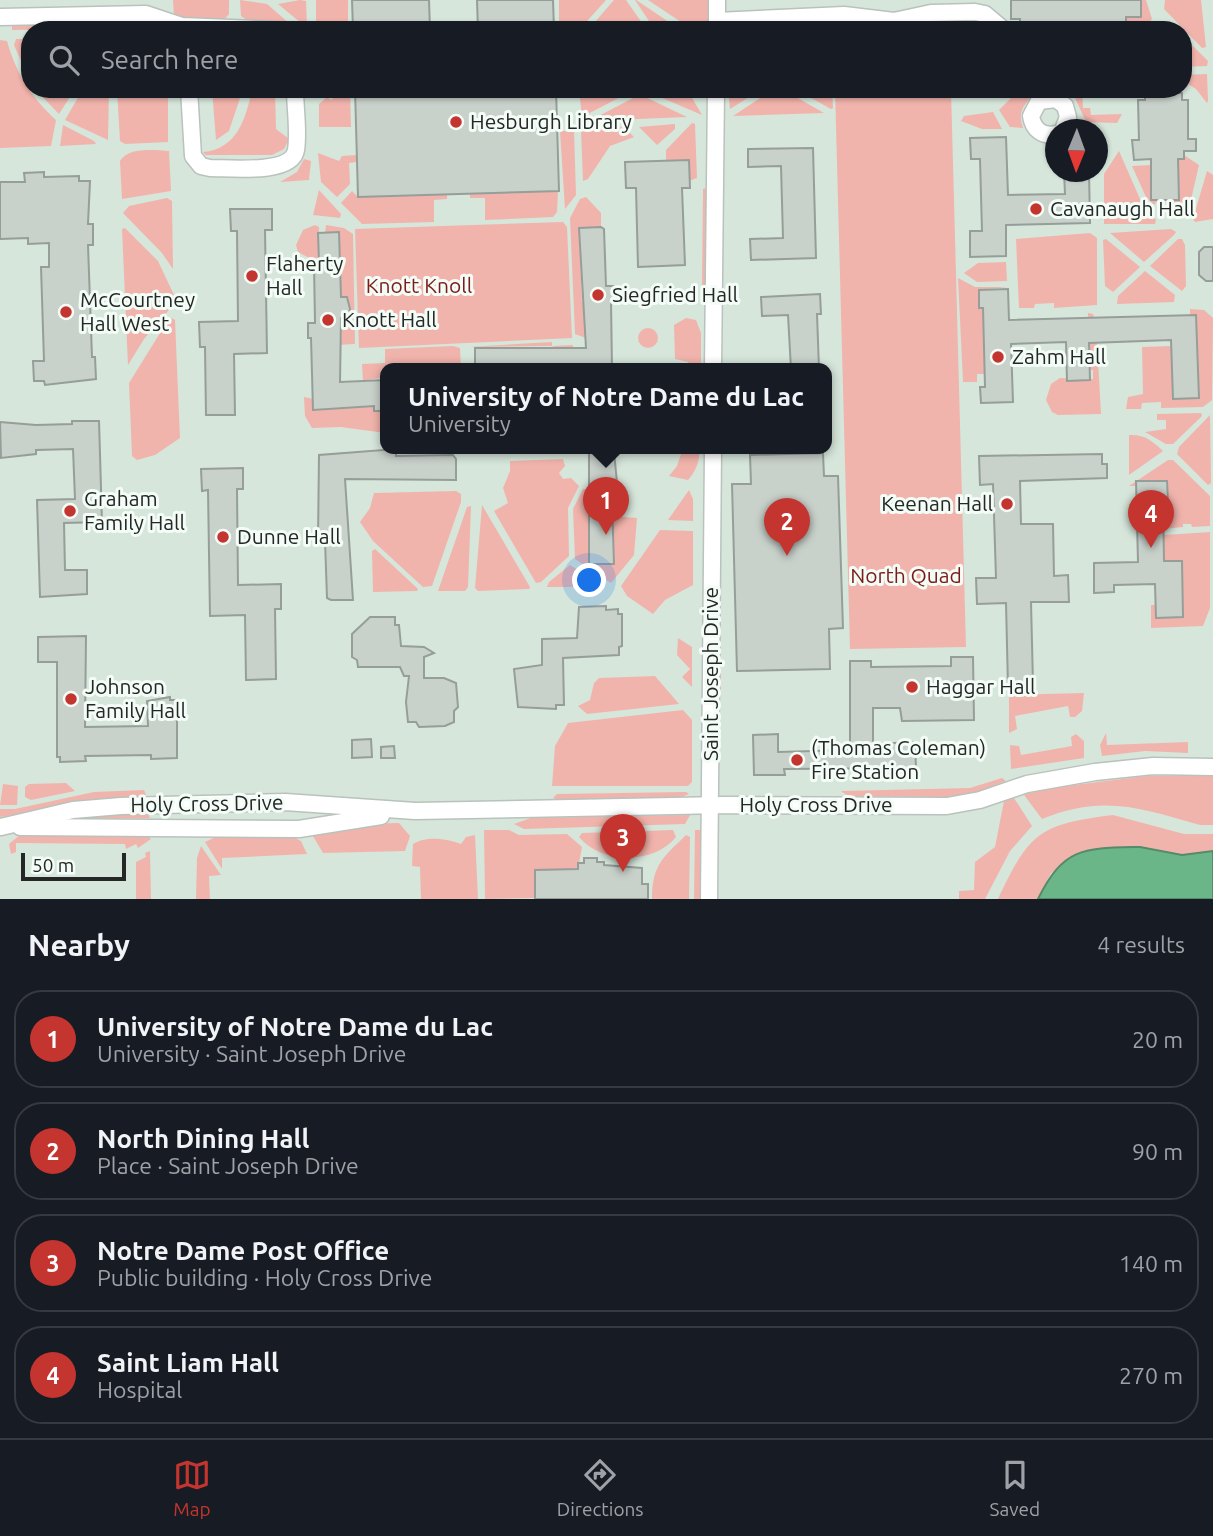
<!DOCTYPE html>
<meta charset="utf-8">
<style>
body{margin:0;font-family:Ubuntu,sans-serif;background:#20242c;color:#f1f3f6}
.compass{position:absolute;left:1045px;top:119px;width:63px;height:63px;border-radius:50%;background:#171b24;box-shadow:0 2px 5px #0004;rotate:181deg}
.scale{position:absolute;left:21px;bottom:18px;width:105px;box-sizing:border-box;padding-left:7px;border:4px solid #242725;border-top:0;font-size:19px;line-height:24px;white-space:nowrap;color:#242725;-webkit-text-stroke:5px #f3fcf6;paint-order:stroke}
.you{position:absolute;left:590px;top:581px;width:24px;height:24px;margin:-18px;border:5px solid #fff;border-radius:50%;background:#1a73e8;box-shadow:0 0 0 10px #1a73e833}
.badge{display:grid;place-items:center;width:46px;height:46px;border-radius:50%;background:#c3352e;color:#fff;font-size:23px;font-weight:700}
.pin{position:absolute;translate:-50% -58px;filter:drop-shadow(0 2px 4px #0008)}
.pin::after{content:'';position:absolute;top:37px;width:24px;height:21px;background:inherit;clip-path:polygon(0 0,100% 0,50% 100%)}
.popup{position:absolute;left:380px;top:363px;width:452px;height:91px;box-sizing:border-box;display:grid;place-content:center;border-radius:14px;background:#171b24;filter:drop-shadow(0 2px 5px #0005);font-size:23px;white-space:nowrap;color:#9ea1a6}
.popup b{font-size:26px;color:#f1f3f6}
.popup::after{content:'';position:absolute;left:50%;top:100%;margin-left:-14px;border:14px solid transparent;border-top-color:#171b24}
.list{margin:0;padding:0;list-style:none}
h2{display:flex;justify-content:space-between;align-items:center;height:91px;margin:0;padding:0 28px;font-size:30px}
h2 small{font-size:23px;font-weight:400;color:#9ea1a6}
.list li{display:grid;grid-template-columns:46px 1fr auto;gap:21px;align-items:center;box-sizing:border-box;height:98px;margin:0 14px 14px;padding:0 14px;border:2px solid #363941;border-radius:28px}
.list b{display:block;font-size:26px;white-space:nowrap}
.list p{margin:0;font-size:23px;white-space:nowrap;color:#9ea1a6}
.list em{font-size:23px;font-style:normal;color:#9ea1a6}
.icon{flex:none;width:38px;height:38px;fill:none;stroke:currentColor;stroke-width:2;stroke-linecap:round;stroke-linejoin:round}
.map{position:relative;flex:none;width:1213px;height:899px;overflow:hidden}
.search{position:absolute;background:#171b24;box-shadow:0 2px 5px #0004;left:21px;right:21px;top:21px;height:77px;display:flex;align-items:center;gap:18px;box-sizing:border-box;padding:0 24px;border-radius:28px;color:#9ea1a6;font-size:26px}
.sheet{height:539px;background:#171b24}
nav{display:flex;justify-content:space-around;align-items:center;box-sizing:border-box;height:98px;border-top:2px solid #363941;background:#171b24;font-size:19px;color:#9ea1a6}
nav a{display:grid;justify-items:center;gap:4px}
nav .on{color:#c3352e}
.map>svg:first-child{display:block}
.built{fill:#d6e6db;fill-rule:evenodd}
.green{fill:#f1b4ac}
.water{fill:#6ab688;stroke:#558b6a;stroke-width:2}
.building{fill:#c9d1cb;stroke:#969e99;stroke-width:2}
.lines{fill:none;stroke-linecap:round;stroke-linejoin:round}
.minor-casing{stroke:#b9c2bc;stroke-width:19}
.minor{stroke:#fff;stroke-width:16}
.poi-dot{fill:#c3352e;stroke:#f3fcf6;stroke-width:2.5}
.labels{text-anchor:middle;stroke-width:6;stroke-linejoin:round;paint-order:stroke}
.poi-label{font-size:21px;fill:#242725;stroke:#f3fcf6;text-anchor:start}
.park-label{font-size:21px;fill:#7c1c18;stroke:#f3fcf6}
.street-label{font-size:21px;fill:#242725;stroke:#f3fcf6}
</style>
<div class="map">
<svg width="1213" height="899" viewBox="0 0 1213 899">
<rect width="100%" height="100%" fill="#e6efe9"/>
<!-- built -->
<path class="built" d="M0,0H1213V899H0ZM30,30H1183V89H30ZM1056,130H1098V172H1056ZM386,369H826V449H386Z"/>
<!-- green -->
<g class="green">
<polygon points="173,0 229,0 229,14 224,20 188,21 174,16"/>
<polygon points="240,0 267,4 297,30 274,22 248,21 241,16"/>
<polygon points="300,0 306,1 307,28 278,4"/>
<rect x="316" y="0" width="32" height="30"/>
<polygon points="559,0 606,0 579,30 559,30"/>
<polygon points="614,0 626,0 647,30 588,30"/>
<polygon points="635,0 636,0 681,30 655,30"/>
<polygon points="648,0 709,0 709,30 693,30"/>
<polygon points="1141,0 1146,0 1152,19 1143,30 1126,30 1126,17 1141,17"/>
<polygon points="1165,0 1201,0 1206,47 1202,48 1164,9"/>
<polygon points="108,22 106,28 12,30 12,25"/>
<polygon points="1183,36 1208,61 1207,66 1183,67"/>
<polygon points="16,39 30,39 30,81 14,45"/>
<path d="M0,40L7,41C16,73 31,97 56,120L51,146L0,148Z"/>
<polygon points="1207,74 1208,101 1207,103 1196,89 1183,81 1183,75"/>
<polygon points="35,89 75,89 59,114"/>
<polygon points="83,89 109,89 108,140 65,120"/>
<polygon points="117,89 168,89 168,142 125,144 120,141"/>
<polygon points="212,89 243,89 229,131 216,140"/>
<path d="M252,89H275L276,129L289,139L284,149L272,155H206L203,152C237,149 246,119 252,89Z"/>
<polygon points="343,89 350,89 351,127 319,127 319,104 327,97 331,100"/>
<polygon points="579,89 627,89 632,91 582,117"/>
<polygon points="687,89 702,115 646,91 648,89"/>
<polygon points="728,89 762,89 730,109"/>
<polygon points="774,89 782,89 824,113 733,116"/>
<polygon points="795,89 832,89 833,108 831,109"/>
<polygon points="835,89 951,89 966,647 850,649"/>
<path d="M1013,89H1037C1027,104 1016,108 1023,128L1010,127L999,110L1010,99Z"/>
<polygon points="1071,89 1082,89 1083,108 1090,108 1091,115 1122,114 1117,123 1086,122"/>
<polygon points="641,95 687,117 589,121 637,96"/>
<polygon points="993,112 1002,129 982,129 961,121 964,116"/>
<polygon points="692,123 695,124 697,178 689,181 689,160 666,160 666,150"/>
<polygon points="675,124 675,129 657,145 639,127"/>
<polygon points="63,125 94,141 96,144 60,146"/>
<polygon points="624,127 634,137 610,146 588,179 583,181 581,131"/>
<polygon points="560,131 574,131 576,195 565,209"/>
<path d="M169,151L171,191L122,199L120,161C128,147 154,150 169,151Z"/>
<polygon points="1119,151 1140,199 1156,220 1155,224 1104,224 1104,174"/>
<polygon points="318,153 339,161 342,156 356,155 357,162 349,163 350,184 337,197 321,182"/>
<polygon points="1184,155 1199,165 1187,217 1181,219 1172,212 1169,200 1179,200 1178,159"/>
<polygon points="304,159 311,161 309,180 280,182 297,172"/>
<polygon points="1151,165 1151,200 1158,200 1154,205 1146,197 1132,166"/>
<polygon points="1207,171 1213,175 1213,219 1195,222 1193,219"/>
<polygon points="706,188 707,289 702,289 703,189"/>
<polygon points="319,190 341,214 340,218 313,215"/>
<polygon points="352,191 358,197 447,194 447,199 434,200 434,222 362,224 341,203"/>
<polygon points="558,191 557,212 553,217 485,220 485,198 470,198 470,194"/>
<polygon points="586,197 601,213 601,227 579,228 582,302 587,303 586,338 575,334 570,218 580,199"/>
<polygon points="167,198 172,201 173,269 162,253 123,213 129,206"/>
<polygon points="563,222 567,227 572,338 359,348 355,229"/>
<polygon points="315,225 319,227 319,258 311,259 298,252 296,245 303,230"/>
<polygon points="326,225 344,228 353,234 355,344 337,345 337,338 342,338 341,318 350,309 349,303 341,297 339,233 325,233"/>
<polygon points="125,228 158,261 174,295 174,304 144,339 128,365 122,229"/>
<polygon points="1171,229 1176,232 1174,235 1144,262 1110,233"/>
<polygon points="1090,233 1097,238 1097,305 1054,308 1054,303 1035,304 1034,308 1019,308 1016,239"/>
<polygon points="1106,239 1140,267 1113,292 1105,286 1103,240"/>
<polygon points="1178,239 1182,239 1185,245 1186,286 1182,291 1150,266"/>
<polygon points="1006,262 1007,281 977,282 964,273 978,263"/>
<polygon points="1145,271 1175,295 1174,302 1117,304 1118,296"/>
<polygon points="958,278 975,287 1008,287 979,290 979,307 983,308 985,374 977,374 977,382 963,382"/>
<polygon points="1190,309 1204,310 1213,318 1212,400 1203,407 1161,408 1161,402 1142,403 1141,409 1126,409 1128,397 1143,394 1142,347 1171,346 1173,399 1199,398 1196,315 1190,315"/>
<polygon points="1088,313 1093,314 1096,324 1101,414 1058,415 1052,412 1046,400 1051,384 1060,378 1093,379 1093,370 1089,370"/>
<polygon points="170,317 175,320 180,438 155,455 137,460 132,456 129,383"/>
<polygon points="686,318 696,320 701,333 701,369 688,369 688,362 675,359 674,325"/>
<circle cx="648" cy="338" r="10"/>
<polygon points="552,342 552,346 573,345 573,350 550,346 468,347"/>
<polygon points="453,346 460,348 461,369 386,369 385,377 363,381 362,364 385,363 385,349"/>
<polygon points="304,397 313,399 313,410 374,406 385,411 385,433 341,427 312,428 305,416"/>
<polygon points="1201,413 1202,416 1173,444 1166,444 1145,432 1166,429 1166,420 1157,420 1157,414"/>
<polygon points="1210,415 1211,483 1208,485 1177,454 1179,447"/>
<path d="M1129,435C1144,434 1153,441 1163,451L1129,475Z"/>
<path d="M682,451H699C700,462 695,472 688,480L669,476L677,466Z"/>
<polygon points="563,459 565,466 559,473 563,479 571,478 579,486 568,508 569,556 541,582 536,583 494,511 508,503 503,488 510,471 510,461"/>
<polygon points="1168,460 1173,460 1210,496 1210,526 1192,527 1191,524 1183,524 1183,527 1163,529 1163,502 1168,501 1167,481 1137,481 1137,486 1129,486"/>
<polygon points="583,489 589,489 589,564 614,563 612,516 637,518 634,555 611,583 575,559 573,509"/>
<polygon points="689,490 693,499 693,521 668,520"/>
<polygon points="719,490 721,693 718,695"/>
<polygon points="456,491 461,494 461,502 432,586 423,587 373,541 360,522 370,508 374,493"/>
<polygon points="482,505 530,587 529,589 478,591 475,588"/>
<polygon points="471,506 468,587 465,591 438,591 467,507"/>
<polygon points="660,530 693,531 693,585 665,600 653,614 627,596 621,586"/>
<polygon points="1210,532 1210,608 1203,626 1151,628 1151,605 1155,605 1156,618 1164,561 1164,535"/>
<polygon points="375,549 418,589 417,591 373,592 372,551"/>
<polygon points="570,565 601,585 600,587 547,587 549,582"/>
<polygon points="678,638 692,647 692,687 682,677 690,669 677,655"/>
<polygon points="655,676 679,704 587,714 578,706 590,700 594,683 599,678"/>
<polygon points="1084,693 1082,711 1075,717 1070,717 1068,706 1015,716 1017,729 1009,733 1009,695"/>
<polygon points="683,710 692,720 692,782 688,786 552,786 555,746 568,723"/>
<polygon points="1106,733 1107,745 1188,742 1188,753 1145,751 1102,756 1100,745"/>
<polygon points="1076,734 1084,741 1084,758 1011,769 1010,745 1019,746 1021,755 1072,746 1071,737"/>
<path d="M1146,776H1213V825H1200C1141,808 1102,794 1042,819L1024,795L1042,789Z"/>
<polygon points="1002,778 1006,781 971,794 950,797 848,796 841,791 970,788"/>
<polygon points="66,783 75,791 31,800 25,797 25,787 29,784"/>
<polygon points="3,784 18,786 17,805 0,805"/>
<polygon points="94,792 144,790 146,795 137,802 0,817 0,809 15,809"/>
<polygon points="686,792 689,794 679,798 561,801 553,798 557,794"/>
<polygon points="1014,798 1032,826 1010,851 985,899 959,899 959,891 974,890 975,862 995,847 1004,801"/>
<polygon points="81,813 148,814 150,818 81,819 28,825"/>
<polygon points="690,815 685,824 524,829 514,824 531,818"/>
<path d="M1113,815L1184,834H1213V851L1182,855L1140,847L1051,873L1038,899H998C1029,833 1039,824 1113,815Z"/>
<polygon points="399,823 410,836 405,851 323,853 310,831 346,824"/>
<polygon points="484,830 509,830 519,835 567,834 582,847 578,869 535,870 535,898 485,899"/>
<path d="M673,830L676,837C654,865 601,864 579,837L582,833Z"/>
<polygon points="695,830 701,830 700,899 694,899"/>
<polygon points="286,833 301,841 307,854 222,858 222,869 205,842 220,835"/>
<polygon points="21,834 148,836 151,839 138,848 136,844 126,849 125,844 16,843 16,852 11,854 9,844"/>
<path d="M475,835L478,899H421L420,867L412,866L413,844C426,835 449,839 461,844L466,837Z"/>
<path d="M686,835L690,837L689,899H652C652,864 664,857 686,835Z"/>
<polygon points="201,846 221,875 209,876 210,899 196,899 197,858"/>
<polygon points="150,851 151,899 136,899 136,862 146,857 145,853"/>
</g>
<!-- water -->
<path class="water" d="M1140,847L1182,855L1213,851V899H1038C1064,846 1085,848 1140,847Z"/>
<!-- building -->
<g class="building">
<polygon points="352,0 429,0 430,30 353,30"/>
<polygon points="477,0 553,0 554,30 478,30"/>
<polygon points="1011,0 1141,0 1141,17 1126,17 1126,30 1020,30 1020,19 1011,19"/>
<polygon points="355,89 556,89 559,191 358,197"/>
<polygon points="1145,93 1182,93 1182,100 1188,100 1188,139 1196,139 1196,151 1184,151 1184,159 1178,159 1179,200 1151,200 1151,159 1134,160 1132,140 1139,140 1138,100 1145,100"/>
<polygon points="1006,137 1008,195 1065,194 1064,172 1089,172 1090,223 1006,225 1006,256 970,257 970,231 982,231 980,159 971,159 970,138"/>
<polygon points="813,148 816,258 751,260 750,239 783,238 781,166 748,167 748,149"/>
<polygon points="689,160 690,188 682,188 685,265 638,267 636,188 626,188 625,162"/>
<polygon points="44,172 44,177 79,176 79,181 90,181 88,224 93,224 93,245 88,245 92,357 95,357 96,379 45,385 44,381 34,381 33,361 44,361 41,267 49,267 49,243 28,244 28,238 0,239 0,182 25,182 24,173"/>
<polygon points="230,209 272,209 272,230 265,230 267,353 234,354 235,415 206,415 205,347 200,347 199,322 238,321 237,231 231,231"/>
<polygon points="601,227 604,229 606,286 614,286 615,302 611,302 612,369 475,369 475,348 586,348 579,228"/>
<polygon points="339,232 341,297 347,297 350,309 348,317 341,318 340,382 386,380 386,411 374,411 374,406 313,410 311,338 308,338 308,323 315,323 314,263 319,263 318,233"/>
<polygon points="1204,247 1213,247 1213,281 1206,281 1199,275 1199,252"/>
<polygon points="1008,289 1009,320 1196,315 1199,398 1173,399 1171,340 1089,343 1090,380 1067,381 1066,342 1011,344 1013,402 981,403 980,387 985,387 983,308 979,308 979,290"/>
<polygon points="820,294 821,314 817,314 819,369 791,369 788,315 762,316 761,297"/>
<polygon points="72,421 99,421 102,522 64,523 65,570 87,570 87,594 40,597 37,500 75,499 73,449 36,450 36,454 1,458 0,422 36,425 72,424"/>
<polygon points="396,449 396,456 453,455 456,459 456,480 345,479 353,600 331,600 327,598 325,540 318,540 319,455"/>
<polygon points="595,449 613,449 614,452 619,503 612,503 614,564 589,564 589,453 595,453"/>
<polygon points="823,453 824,476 838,476 843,628 829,629 830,669 737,671 732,484 751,484 750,455"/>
<polygon points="1102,454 1102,464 1107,464 1107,478 1020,481 1021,524 1053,524 1054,576 1068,575 1069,602 1031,602 1033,683 1023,683 1023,687 1008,687 1006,603 977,604 976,578 996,578 993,484 980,485 979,456"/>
<polygon points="243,468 243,489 237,489 238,585 281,584 281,609 275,609 276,679 246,680 245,615 210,616 208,490 202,491 201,469"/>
<polygon points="1136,481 1167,481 1168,502 1163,502 1164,561 1182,561 1183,617 1156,618 1155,584 1114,585 1114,592 1094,593 1094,563 1138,562"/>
<polygon points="606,606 606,610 618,609 618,614 622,614 622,646 619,647 619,655 563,658 564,705 556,705 556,709 518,707 514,669 542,665 542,639 577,638 579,607"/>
<polygon points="370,617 395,617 395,625 399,625 401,646 424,647 434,653 424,657 424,678 444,678 456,683 458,707 454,711 454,722 445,726 419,727 416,722 408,722 406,702 409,676 404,676 400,667 358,667 357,660 352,657 352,634"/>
<polygon points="86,636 85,727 148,726 147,701 170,697 170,700 177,700 177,758 151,759 151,755 85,756 86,761 60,762 60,757 57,757 57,662 38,662 38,637"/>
<polygon points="951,657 973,657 974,720 902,721 900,708 873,708 873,744 915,742 916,768 784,769 785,775 754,775 753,735 778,734 778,752 850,750 850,661 871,661 871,667 951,666"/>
<polygon points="371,739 372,757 352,758 352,740"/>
<polygon points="394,746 395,758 381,758 381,747"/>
<polygon points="584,858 597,858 597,862 604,862 604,865 642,868 642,884 648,884 648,899 535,899 535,870 578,869 578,863 584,863"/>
</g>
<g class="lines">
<defs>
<g id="minor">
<polyline points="0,17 146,14 182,26 278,30"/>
<polyline points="717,21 844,15 894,21 931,13 975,12 985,14 1004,30"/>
<polyline points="717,30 717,0"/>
<path d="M189,89L193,156L201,166L210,168C230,168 292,175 296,150C299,131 295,108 295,89"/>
<path d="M1056,134C1042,137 1033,129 1031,116L1039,101L1056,99L1065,106L1068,117L1063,130"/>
<polyline points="713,369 716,89"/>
<polyline points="1,827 73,810 121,806 285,802 415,811 724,805 947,806 980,800 1027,784 1095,772 1153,766 1213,767"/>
<polyline points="20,827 299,829 381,816"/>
<polyline points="709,899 713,449"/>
</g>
</defs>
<!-- minor casing -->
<use href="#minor" class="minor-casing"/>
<!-- minor -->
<use href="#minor" class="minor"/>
</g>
<!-- markers -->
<g class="poi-dot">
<circle cx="456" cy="122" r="7"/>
<circle cx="1036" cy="209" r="7"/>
<circle cx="252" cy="276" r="7"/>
<circle cx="598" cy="295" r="7"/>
<circle cx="66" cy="312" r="7"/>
<circle cx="328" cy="320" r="7"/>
<circle cx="998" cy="357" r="7"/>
<circle cx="1007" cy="504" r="7"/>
<circle cx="70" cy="511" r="7"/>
<circle cx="223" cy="537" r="7"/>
<circle cx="912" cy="687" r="7"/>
<circle cx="71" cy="699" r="7"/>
<circle cx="797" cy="760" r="7"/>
</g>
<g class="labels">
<!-- poi labels -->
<g class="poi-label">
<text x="470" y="129">Hesburgh Library</text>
<text x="1050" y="216">Cavanaugh Hall</text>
<text x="266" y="271">Flaherty<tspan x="266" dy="24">Hall</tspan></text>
<text x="612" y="302">Siegfried Hall</text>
<text x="80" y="307">McCourtney<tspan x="80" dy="24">Hall West</tspan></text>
<text x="342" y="327">Knott Hall</text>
<text x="1012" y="364">Zahm Hall</text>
<text x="84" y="506">Graham<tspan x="84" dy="24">Family Hall</tspan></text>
<text x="993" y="511" text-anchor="end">Keenan Hall</text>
<text x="237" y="544">Dunne Hall</text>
<text x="85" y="694">Johnson<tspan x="85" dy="24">Family Hall</tspan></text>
<text x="926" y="694">Haggar Hall</text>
<text x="811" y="755">(Thomas Coleman)<tspan x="811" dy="24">Fire Station</tspan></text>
</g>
<!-- park labels -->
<g class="park-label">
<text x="419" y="293">Knott Knoll</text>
<text x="906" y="583">North Quad</text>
</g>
<!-- street labels -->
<g class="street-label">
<text transform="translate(711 674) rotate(-90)" y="7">Saint Joseph Drive</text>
<text transform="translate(207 804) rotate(-1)" y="7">Holy Cross Drive</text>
<text x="816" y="812">Holy Cross Drive</text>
</g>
</g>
</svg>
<svg class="compass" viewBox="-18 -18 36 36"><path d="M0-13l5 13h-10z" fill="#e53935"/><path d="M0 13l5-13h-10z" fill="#9ea1a6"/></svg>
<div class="scale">50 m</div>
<div class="you"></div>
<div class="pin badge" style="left:606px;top:535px">1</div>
<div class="popup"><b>University of Notre Dame du Lac</b>University</div>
<div class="pin badge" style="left:787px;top:556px">2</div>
<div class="pin badge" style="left:623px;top:872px">3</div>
<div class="pin badge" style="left:1151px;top:548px">4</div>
<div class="search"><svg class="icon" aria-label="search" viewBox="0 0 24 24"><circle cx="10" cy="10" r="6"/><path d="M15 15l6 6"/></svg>Search here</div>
</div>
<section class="sheet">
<h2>Nearby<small>4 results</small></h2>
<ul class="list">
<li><span class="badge">1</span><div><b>University of Notre Dame du Lac</b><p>University · Saint Joseph Drive</p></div><em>20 m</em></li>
<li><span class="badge">2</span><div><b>North Dining Hall</b><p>Place · Saint Joseph Drive</p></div><em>90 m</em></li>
<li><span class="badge">3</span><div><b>Notre Dame Post Office</b><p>Public building · Holy Cross Drive</p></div><em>140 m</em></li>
<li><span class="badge">4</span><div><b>Saint Liam Hall</b><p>Hospital</p></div><em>270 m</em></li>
</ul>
</section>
<nav>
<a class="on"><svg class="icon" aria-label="map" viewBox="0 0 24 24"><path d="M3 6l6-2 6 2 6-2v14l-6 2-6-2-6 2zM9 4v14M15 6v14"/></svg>Map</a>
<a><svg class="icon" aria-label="directions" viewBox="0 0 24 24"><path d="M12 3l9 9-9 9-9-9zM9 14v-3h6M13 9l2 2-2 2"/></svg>Directions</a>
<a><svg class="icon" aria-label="saved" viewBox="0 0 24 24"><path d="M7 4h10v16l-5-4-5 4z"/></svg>Saved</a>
</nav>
